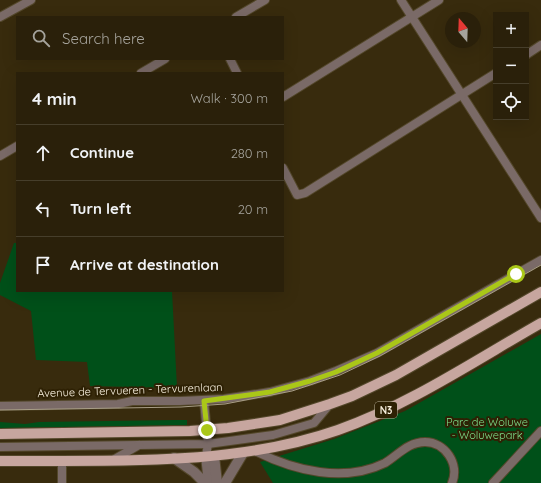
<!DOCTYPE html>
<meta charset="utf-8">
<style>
body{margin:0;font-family:Quicksand,sans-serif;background:#362d18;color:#f1f3f6}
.controls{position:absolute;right:12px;top:12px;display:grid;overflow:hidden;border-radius:0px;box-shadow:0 4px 16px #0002}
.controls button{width:36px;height:36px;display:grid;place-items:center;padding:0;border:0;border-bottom:1px solid #463e2b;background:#2a200a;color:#f1f3f6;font:20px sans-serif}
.compass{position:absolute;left:445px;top:12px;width:36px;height:36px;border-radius:50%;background:#2a200a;box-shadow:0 4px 16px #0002;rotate:341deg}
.stop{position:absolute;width:12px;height:12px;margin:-9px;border:3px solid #aac718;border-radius:50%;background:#fff}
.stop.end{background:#aac718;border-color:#fff;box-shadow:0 1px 4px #0008}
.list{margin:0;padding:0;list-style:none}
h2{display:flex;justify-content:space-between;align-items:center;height:52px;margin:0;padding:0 16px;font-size:17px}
h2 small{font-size:13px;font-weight:400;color:#a5a39c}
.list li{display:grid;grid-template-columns:26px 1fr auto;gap:12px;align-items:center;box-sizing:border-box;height:56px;padding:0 16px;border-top:1px solid #463e2b}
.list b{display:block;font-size:15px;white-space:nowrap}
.list em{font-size:13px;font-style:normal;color:#a5a39c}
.icon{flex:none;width:22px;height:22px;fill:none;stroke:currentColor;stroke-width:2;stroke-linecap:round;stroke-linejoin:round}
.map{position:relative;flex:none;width:541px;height:483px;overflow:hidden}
.search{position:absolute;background:#2a200a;box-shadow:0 4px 16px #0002;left:16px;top:16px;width:268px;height:44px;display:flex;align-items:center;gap:10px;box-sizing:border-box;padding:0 14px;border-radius:0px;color:#a5a39c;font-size:15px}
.panel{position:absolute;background:#2a200a;box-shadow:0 4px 16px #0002;left:16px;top:72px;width:268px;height:220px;border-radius:0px}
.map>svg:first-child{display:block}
.green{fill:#005019}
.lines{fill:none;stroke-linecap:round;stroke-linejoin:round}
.minor-casing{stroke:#53472a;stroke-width:10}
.tertiary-casing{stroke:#53472a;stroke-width:12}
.primary-casing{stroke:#53472a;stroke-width:12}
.minor{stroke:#7a6a67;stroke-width:8}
.tertiary{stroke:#7a6a67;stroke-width:10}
.primary{stroke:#c7a69f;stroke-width:10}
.tram{stroke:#a89e87;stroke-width:1}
.route{stroke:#aac718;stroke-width:5}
.labels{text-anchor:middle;stroke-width:4;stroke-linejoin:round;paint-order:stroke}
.shield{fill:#2e2104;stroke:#bbb29d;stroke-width:1}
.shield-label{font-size:10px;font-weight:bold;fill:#f8f0df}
.street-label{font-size:11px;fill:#f8f0df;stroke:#2e2104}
.park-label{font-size:11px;fill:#7edf8c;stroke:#2e2104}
</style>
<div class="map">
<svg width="541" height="483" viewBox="0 0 541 483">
<rect width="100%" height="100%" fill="#382b0d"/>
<!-- green -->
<g class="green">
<polygon points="14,243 17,243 17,291 172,291 177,388 90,386 87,362 36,360 31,311 0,295 0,283"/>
<polygon points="541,334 541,483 273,483 260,462 334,439 405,411"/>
<polygon points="177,420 187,420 187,425 0,428 0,422 25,424 39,422"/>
</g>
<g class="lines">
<defs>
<g id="minor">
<polyline points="401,0 541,218"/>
<polyline points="0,17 31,0"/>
<polyline points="236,17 265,0"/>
<polyline points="526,55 541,45"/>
<polyline points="230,59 237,73"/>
<polyline points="141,73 165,59"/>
<polyline points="283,97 439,0"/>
<polyline points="0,156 17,146"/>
<polyline points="283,168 297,195 305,193 496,73"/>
<polyline points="204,401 208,444 206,456"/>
<polyline points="0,406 118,404 132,401 180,401 224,399 270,392 310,381 336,371 377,353 541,260"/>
<polyline points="0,447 208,444 273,435 314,423 330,404"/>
<path d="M255,451C295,471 344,483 385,463C398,455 408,442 425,442C445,442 460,464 452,483"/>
<polyline points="113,460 139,445"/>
<polyline points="62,483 62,461"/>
<polyline points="493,483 541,431"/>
</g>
<g id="tertiary">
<polyline points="206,456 209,483"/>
<polyline points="214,456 217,483"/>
<polyline points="174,458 194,472 205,483"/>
<polyline points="225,483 243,453"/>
</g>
<g id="primary">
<polyline points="0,434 190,431 228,428 280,420 330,404 352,396 396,375 541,292"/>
<path d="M0,461C112,460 232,467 338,430C409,405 476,360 541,323"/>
</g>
</defs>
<!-- minor casing -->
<use href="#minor" class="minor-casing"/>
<!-- tertiary casing -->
<use href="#tertiary" class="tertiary-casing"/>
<!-- primary casing -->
<use href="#primary" class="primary-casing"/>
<!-- minor -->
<use href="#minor" class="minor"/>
<!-- tertiary -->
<use href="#tertiary" class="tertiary"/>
<!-- primary -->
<use href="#primary" class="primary"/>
<!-- tram -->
<polyline class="tram" points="0,410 181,407 225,404 292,391 340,375 380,356 541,265"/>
</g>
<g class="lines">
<!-- route -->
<polyline class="route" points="207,430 204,401 270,392 310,381 336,372 377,353 516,274"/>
</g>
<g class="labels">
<!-- shield labels -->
<rect class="shield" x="375" y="402" width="22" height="16" rx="3"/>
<g class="shield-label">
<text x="386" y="414">N3</text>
</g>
<!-- street labels -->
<g class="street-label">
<text transform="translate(130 390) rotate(-2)" y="4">Avenue de Tervueren - Tervurenlaan</text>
</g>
<!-- park labels -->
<g class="park-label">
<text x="487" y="426">Parc de Woluwe<tspan x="487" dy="13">- Woluwepark</tspan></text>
</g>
</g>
</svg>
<div class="controls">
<button>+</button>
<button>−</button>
<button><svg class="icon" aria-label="locate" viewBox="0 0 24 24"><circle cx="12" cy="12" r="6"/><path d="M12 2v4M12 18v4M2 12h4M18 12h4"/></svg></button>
</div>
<svg class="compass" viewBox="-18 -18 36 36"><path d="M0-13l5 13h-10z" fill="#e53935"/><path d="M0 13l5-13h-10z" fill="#a5a39c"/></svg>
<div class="stop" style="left:516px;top:274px"></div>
<div class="stop end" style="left:207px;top:430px"></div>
<div class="search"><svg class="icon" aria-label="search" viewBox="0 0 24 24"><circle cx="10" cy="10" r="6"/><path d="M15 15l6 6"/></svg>Search here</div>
<section class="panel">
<h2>4 min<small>Walk · 300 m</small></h2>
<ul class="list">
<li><svg class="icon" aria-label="ahead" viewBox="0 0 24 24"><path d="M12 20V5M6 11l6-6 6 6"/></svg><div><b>Continue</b></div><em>280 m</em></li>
<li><svg class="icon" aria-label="left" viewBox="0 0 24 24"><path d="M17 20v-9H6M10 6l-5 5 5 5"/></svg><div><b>Turn left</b></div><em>20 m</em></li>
<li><svg class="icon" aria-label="arrive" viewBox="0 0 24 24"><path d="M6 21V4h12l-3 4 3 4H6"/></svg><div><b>Arrive at destination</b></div></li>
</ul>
</section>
</div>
